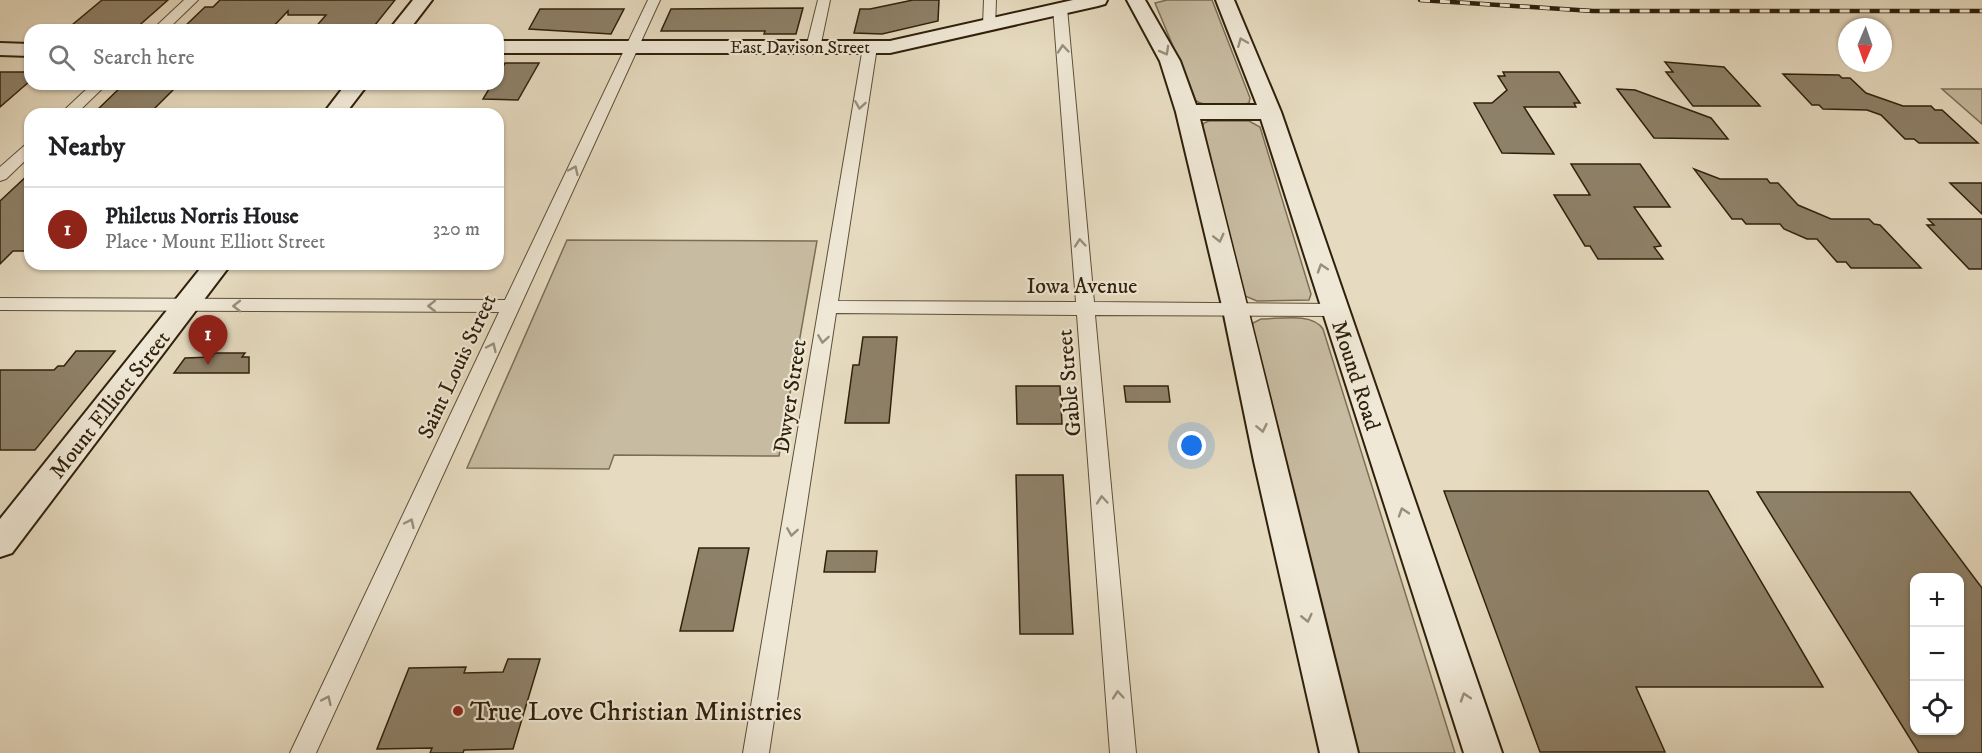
<!DOCTYPE html>
<meta charset="utf-8">
<style>
body{margin:0;font-family:"IM FELL DW Pica",serif;background:#f6f6f6;color:#202124}
.controls{position:absolute;right:18px;bottom:18px;display:grid;overflow:hidden;border-radius:12px;box-shadow:0 2px 4px #0004}
.controls button{width:54px;height:54px;display:grid;place-items:center;padding:0;border:0;border-bottom:2px solid #e0e0e0;background:#fff;color:#202124;font:30px sans-serif}
.compass{position:absolute;left:1838px;top:18px;width:54px;height:54px;border-radius:50%;background:#fff;box-shadow:0 2px 4px #0004;rotate:182deg}
.you{position:absolute;left:1192px;top:446px;width:21px;height:21px;margin:-15px;border:4px solid #fff;border-radius:50%;background:#1a73e8;box-shadow:0 0 0 9px #1a73e833}
.badge{display:grid;place-items:center;width:39px;height:39px;border-radius:50%;background:#8f2418;color:#fff;font-size:20px;font-weight:700}
.pin{position:absolute;translate:-50% -50px;filter:drop-shadow(0 2px 3px #0008)}
.pin::after{content:'';position:absolute;top:32px;width:21px;height:18px;background:inherit;clip-path:polygon(0 0,100% 0,50% 100%)}
.list{margin:0;padding:0;list-style:none}
h2{display:flex;justify-content:space-between;align-items:center;height:78px;margin:0;padding:0 24px;font-size:26px}
h2 small{font-size:20px;font-weight:400;color:#757577}
.list li{display:grid;grid-template-columns:39px 1fr auto;gap:18px;align-items:center;box-sizing:border-box;height:84px;padding:0 24px;border-top:2px solid #e0e0e0}
.list b{display:block;font-size:22px;white-space:nowrap}
.list p{margin:0;font-size:20px;white-space:nowrap;color:#757577}
.list em{font-size:20px;font-style:normal;color:#757577}
.icon{flex:none;width:33px;height:33px;fill:none;stroke:currentColor;stroke-width:2;stroke-linecap:round;stroke-linejoin:round}
.map{position:relative;flex:none;width:1982px;height:753px;overflow:hidden}
.search{position:absolute;background:#fff;box-shadow:0 2px 4px #0004;left:24px;top:24px;width:480px;height:66px;display:flex;align-items:center;gap:15px;box-sizing:border-box;padding:0 21px;border-radius:18px;color:#757577;font-size:22px}
.panel{position:absolute;background:#fff;box-shadow:0 2px 4px #0004;left:24px;top:108px;width:480px;height:162px;border-radius:18px}
.map>svg:first-child{display:block}
.green{fill:#c7bba1;stroke:#7b6e56;stroke-width:1.5}
.building{fill:#8e8169;stroke:#2f200b;stroke-width:1.5;fill-rule:evenodd}
.lines{fill:none;stroke-linecap:round;stroke-linejoin:round}
.street-casing{stroke:#5d4f38;stroke-width:2}
.secondary-casing{stroke:#2f200b;stroke-width:4}
.street{fill:#efe8d6;fill-rule:evenodd}
.secondary{fill:#efe8d6;fill-rule:evenodd}
.rail-casing{stroke:#2f200b;stroke-width:4.5}
.rail{stroke:#efe8d6;stroke-width:3;stroke-dasharray:10;stroke-linecap:butt}
.oneway{stroke:#998e7b}
.poi-dot{fill:#8f2418;stroke:#efe8d6;stroke-width:2}
.labels{text-anchor:middle;stroke-width:4.5;stroke-linejoin:round;paint-order:stroke}
.far-street-label{font-size:18px;fill:#2f200b;stroke:#efe8d6}
.street-label{font-size:22px;fill:#2f200b;stroke:#efe8d6}
.near-poi-label{font-size:27px;fill:#2f200b;stroke:#efe8d6;text-anchor:start}
</style>
<div class="map">
<svg width="1982" height="753" viewBox="0 0 1982 753">
<rect width="100%" height="100%" fill="#e6dbc0"/>
<filter id="stains"><feTurbulence type="fractalNoise" baseFrequency=".00333" numOctaves="4"/><feColorMatrix values="0 0 0 0 .2 0 0 0 0 .09 0 0 0 0 .02 0 0 0 .5 -.17"/></filter>
<radialGradient id="worn" r=".72"><stop offset=".6" stop-color="#630" stop-opacity="0"/><stop offset="1" stop-color="#630" stop-opacity=".3"/></radialGradient>
<!-- green -->
<g class="green">
<path d="M1167,0H1212L1250,98L1249,103C1237,107 1207,108 1196,101L1155,3Z"/>
<polygon points="1942,89 1982,89 1982,124"/>
<polygon points="1209,121 1249,121 1260,127 1311,294 1309,300 1257,301 1245,296 1202,128 1204,123"/>
<polygon points="567,240 817,241 779,456 614,455 609,469 467,468"/>
<path d="M1261,319C1279,319 1312,312 1323,329L1455,753H1359L1252,331L1253,323Z"/>
</g>
<!-- building -->
<g class="building">
<polygon points="102,0 168,0 134,30 66,30"/>
<polygon points="220,0 395,0 371,30 313,30 326,15 288,15 288,11 270,30 181,30 205,7 213,7"/>
<polygon points="913,0 939,0 938,21 882,34 854,33 860,9 870,9"/>
<polygon points="803,8 796,34 764,34 765,31 661,31 671,9"/>
<polygon points="540,9 624,9 611,34 529,29"/>
<polygon points="1665,62 1724,67 1760,106 1693,106 1666,72 1673,72"/>
<polygon points="505,63 539,63 518,100 483,99 492,84 498,84 498,75"/>
<polygon points="0,72 30,72 30,81 0,107"/>
<polygon points="1503,72 1559,72 1580,103 1574,103 1576,107 1524,107 1554,154 1502,153 1474,103 1492,103 1507,90 1498,76 1505,76"/>
<polygon points="1783,74 1839,75 1842,78 1850,78 1866,93 1903,106 1931,106 1935,110 1942,110 1978,143 1919,143 1914,139 1905,139 1881,115 1867,110 1823,109 1819,105 1812,105"/>
<polygon points="124,84 179,84 149,114 93,114"/>
<polygon points="1617,89 1635,90 1711,118 1728,139 1654,138"/>
<polygon points="1571,164 1640,164 1670,207 1634,207 1661,246 1654,247 1663,259 1598,259 1590,246 1585,246 1554,195 1590,195"/>
<polygon points="1694,169 1720,179 1767,179 1770,183 1778,183 1798,205 1831,219 1869,219 1874,224 1880,225 1921,268 1851,268 1846,262 1837,262 1817,239 1807,239 1784,229 1780,224 1746,224 1742,219 1732,219"/>
<polygon points="30,173 30,251 13,251 0,264 0,201"/>
<polygon points="1950,183 1982,183 1982,214"/>
<polygon points="1928,219 1982,219 1982,269 1969,269 1927,225 1934,225"/>
<polygon points="863,337 897,337 889,423 845,423 853,365 859,365"/>
<polygon points="76,351 115,351 35,450 0,450 0,370 54,370 58,366 64,366"/>
<polygon points="215,353 245,353 242,357 249,357 249,373 174,373 185,358 212,357"/>
<polygon points="1016,386 1060,386 1062,424 1017,424"/>
<polygon points="1124,386 1168,386 1170,402 1126,402"/>
<polygon points="1016,475 1063,475 1073,634 1020,634"/>
<polygon points="1444,491 1708,491 1823,687 1636,687 1665,752 1540,752"/>
<path d="M1757,492H1910L1982,588V753H1919ZM1914,578H1959V730H1914Z"/>
<polygon points="699,548 749,548 733,631 680,631"/>
<polygon points="827,551 877,551 875,572 824,572"/>
<polygon points="508,659 540,659 513,749 464,750 463,753 430,753 432,748 377,749 409,668 466,667 464,673 503,672"/>
</g>
<g class="lines">
<defs>
<g id="street">
<polygon points="184,0 198,0 167,30 152,30"/>
<polygon points="648,0 660,0 316,753 290,753 499,312 0,310 0,298 505,300"/>
<polygon points="818,0 830,0 820,48 813,52 806,48"/>
<polygon points="984,0 996,0 995,28 985,28 983,25"/>
<polygon points="1060,4 1067,8 1094,302 1336,304 1342,306 1345,310 1342,314 1336,316 1095,315 1136,753 1110,753 1077,315 836,313 769,753 743,753 863,47 870,43 877,47 838,301 1076,302 1053,8"/>
<polygon points="92,84 107,84 76,114 60,114"/>
<polygon points="30,143 30,156 6,179 0,181 0,167 25,145"/>
</g>
<g id="secondary">
<polygon points="413,0 432,0 409,30 389,30"/>
<polygon points="1073,0 1107,0 1105,4 1098,6 890,53 498,53 498,41 890,41"/>
<path d="M1127,0H1145L1180,61L1196,105H1257L1216,0H1234L1281,112L1502,753H1464L1261,119H1200C1254,329 1305,542 1358,753H1320L1254,461L1223,310L1176,112L1160,61Z"/>
<polygon points="0,43 30,44 30,56 0,55"/>
<polygon points="346,84 368,84 345,114 323,114"/>
<polygon points="204,264 231,264 12,553 0,557 0,519"/>
</g>
</defs>
<!-- street casing -->
<use href="#street" class="street-casing"/>
<!-- secondary casing -->
<use href="#secondary" class="secondary-casing"/>
<!-- street -->
<use href="#street" class="street"/>
<!-- secondary -->
<use href="#secondary" class="secondary"/>
<defs>
<polyline id="rail" points="1420,0 1593,11 1982,11"/>
</defs>
<!-- rail casing -->
<use href="#rail" class="rail-casing"/>
<!-- rail -->
<use href="#rail" class="rail"/>
</g>
<!-- one-way arrows -->
<defs><path id="oneway-chevron" d="M-2-3.5L2.5 0L-2 3.5" fill="none" stroke-width="1.6" stroke-linecap="round" stroke-linejoin="round" transform="scale(1.5)"/></defs>
<g class="oneway">
<use href="#oneway-chevron" transform="translate(1242 42) rotate(-112)"/>
<use href="#oneway-chevron" transform="translate(1063 49) rotate(-95)"/>
<use href="#oneway-chevron" transform="translate(1165 51) rotate(61)"/>
<use href="#oneway-chevron" transform="translate(860 105) rotate(99)"/>
<use href="#oneway-chevron" transform="translate(574 170) rotate(-65)"/>
<use href="#oneway-chevron" transform="translate(1219 238) rotate(76)"/>
<use href="#oneway-chevron" transform="translate(1080 243) rotate(-95)"/>
<use href="#oneway-chevron" transform="translate(1322 268) rotate(-108)"/>
<use href="#oneway-chevron" transform="translate(237 306) rotate(-180)"/>
<use href="#oneway-chevron" transform="translate(432 306) rotate(-180)"/>
<use href="#oneway-chevron" transform="translate(823 339) rotate(99)"/>
<use href="#oneway-chevron" transform="translate(492 347) rotate(-65)"/>
<use href="#oneway-chevron" transform="translate(1262 428) rotate(78)"/>
<use href="#oneway-chevron" transform="translate(1102 500) rotate(-95)"/>
<use href="#oneway-chevron" transform="translate(1403 512) rotate(-108)"/>
<use href="#oneway-chevron" transform="translate(410 523) rotate(-65)"/>
<use href="#oneway-chevron" transform="translate(792 532) rotate(99)"/>
<use href="#oneway-chevron" transform="translate(1307 618) rotate(77)"/>
<use href="#oneway-chevron" transform="translate(1118 695) rotate(-95)"/>
<use href="#oneway-chevron" transform="translate(1465 697) rotate(-108)"/>
<use href="#oneway-chevron" transform="translate(327 700) rotate(-65)"/>
</g>
<!-- markers -->
<circle class="poi-dot" cx="458" cy="711" r="6"/>
<g class="labels">
<!-- far-street labels -->
<g class="far-street-label">
<text x="800" y="53">East Davison Street</text>
</g>
<!-- street labels -->
<g class="street-label">
<text x="1082" y="293">Iowa Avenue</text>
<text transform="translate(456 366) rotate(-65)" y="8">Saint Louis Street</text>
<text transform="translate(1357 375) rotate(72)" y="8">Mound Road</text>
<text transform="translate(1068 383) rotate(-95)" y="8">Gable Street</text>
<text transform="translate(789 396) rotate(-81)" y="8">Dwyer Street</text>
<text transform="translate(109 404) rotate(-52)" y="8">Mount Elliott Street</text>
</g>
<!-- near-poi labels -->
<g class="near-poi-label">
<text x="470" y="720">True Love Christian Ministries</text>
</g>
</g>
<rect width="100%" height="100%" filter="url(#stains)"/>
<rect width="100%" height="100%" fill="url(#worn)"/>
</svg>
<div class="controls">
<button>+</button>
<button>−</button>
<button><svg class="icon" aria-label="locate" viewBox="0 0 24 24"><circle cx="12" cy="12" r="6"/><path d="M12 2v4M12 18v4M2 12h4M18 12h4"/></svg></button>
</div>
<svg class="compass" viewBox="-18 -18 36 36"><path d="M0-13l5 13h-10z" fill="#e53935"/><path d="M0 13l5-13h-10z" fill="#757577"/></svg>
<div class="you"></div>
<div class="pin badge" style="left:208px;top:365px">1</div>
<div class="search"><svg class="icon" aria-label="search" viewBox="0 0 24 24"><circle cx="10" cy="10" r="6"/><path d="M15 15l6 6"/></svg>Search here</div>
<section class="panel">
<h2>Nearby<small></small></h2>
<ul class="list">
<li><span class="badge">1</span><div><b>Philetus Norris House</b><p>Place · Mount Elliott Street</p></div><em>320 m</em></li>
</ul>
</section>
</div>
